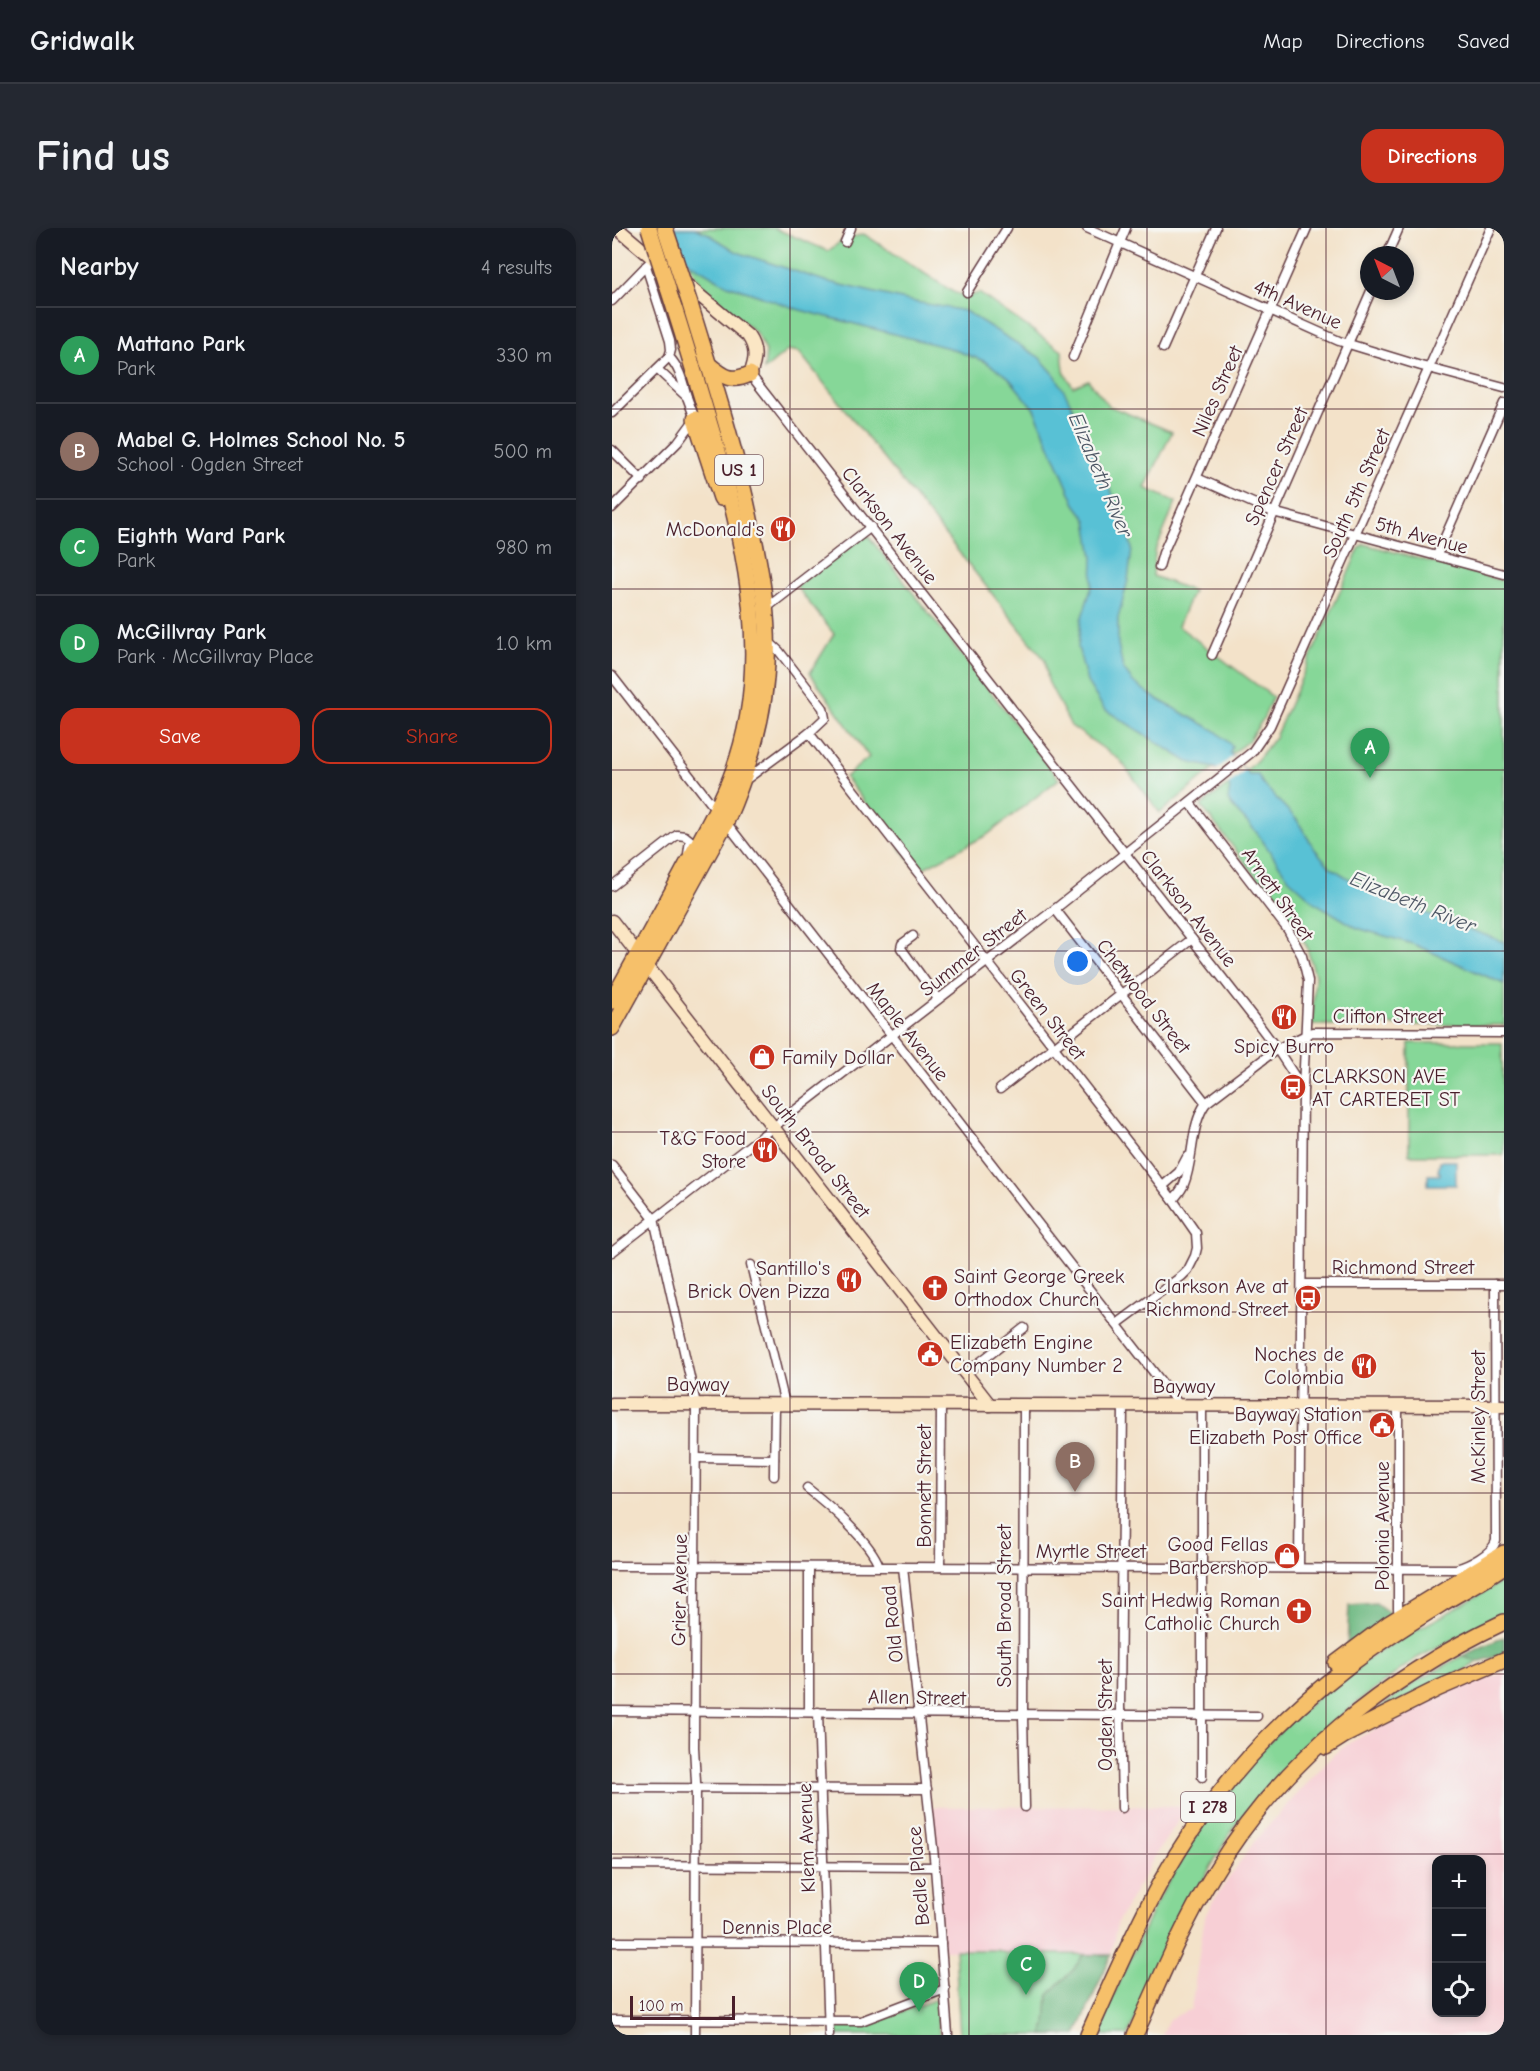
<!DOCTYPE html>
<meta charset="utf-8">
<style>
body{margin:0;font-family:"Comic Neue",sans-serif;background:#242831;color:#f1f3f6}
.controls{position:absolute;right:18px;bottom:18px;display:grid;overflow:hidden;border-radius:12px;box-shadow:0 3px 9px #0003}
.controls button{width:54px;height:54px;display:grid;place-items:center;padding:0;border:0;border-bottom:2px solid #363941;background:#171b24;color:#f1f3f6;font:30px sans-serif}
.compass{position:absolute;left:748px;top:18px;width:54px;height:54px;border-radius:50%;background:#171b24;box-shadow:0 3px 9px #0003;rotate:318deg}
.scale{position:absolute;left:18px;bottom:15px;width:105px;box-sizing:border-box;padding-left:6px;border:3px solid #4a1f2b;border-top:0;font-size:16px;line-height:21px;white-space:nowrap;color:#4a1f2b;-webkit-text-stroke:4px #f6f6f2;paint-order:stroke}
.you{position:absolute;left:466px;top:734px;width:21px;height:21px;margin:-15px;border:4px solid #fff;border-radius:50%;background:#1a73e8;box-shadow:0 0 0 9px #1a73e833}
.badge{display:grid;place-items:center;width:39px;height:39px;border-radius:50%;background:#c8321e;color:#fff;font-size:20px;font-weight:700}
.pin{position:absolute;translate:-50% -50px;filter:drop-shadow(0 2px 3px #0008)}
.pin::after{content:'';position:absolute;top:32px;width:21px;height:18px;background:inherit;clip-path:polygon(0 0,100% 0,50% 100%)}
.list{margin:0;padding:0;list-style:none}
h2{display:flex;justify-content:space-between;align-items:center;height:78px;margin:0;padding:0 24px;font-size:26px}
h2 small{font-size:20px;font-weight:400;color:#9ea1a6}
.list li{display:grid;grid-template-columns:39px 1fr auto;gap:18px;align-items:center;box-sizing:border-box;height:96px;padding:0 24px;border-top:2px solid #363941}
.list b{display:block;font-size:22px;white-space:nowrap}
.list p{margin:0;font-size:20px;white-space:nowrap;color:#9ea1a6}
.list em{font-size:20px;font-style:normal;color:#9ea1a6}
.actions{display:flex;gap:12px;padding:18px 24px}
.actions a{flex:1;padding:14px 0;border:2px solid #c8321e;border-radius:18px;text-align:center;font-size:21px;color:#c8321e}
.actions .main{background:#c8321e;color:#fff}
.icon{flex:none;width:33px;height:33px;fill:none;stroke:currentColor;stroke-width:2;stroke-linecap:round;stroke-linejoin:round}
.map{position:relative;flex:none;width:892px;height:1807px;overflow:hidden;border-radius:18px}
header{display:flex;align-items:center;gap:36px;box-sizing:border-box;height:84px;padding:0 30px;background:#171b24;border-bottom:2px solid #363941}
header strong{font-size:28px}
nav{display:flex;gap:33px;margin-inline-start:auto;font-size:21px}
.intro{display:flex;align-items:center;justify-content:space-between;box-sizing:border-box;height:144px;padding:0 36px}
h1{margin:0;font-size:42px}
.button{padding:15px 27px;border-radius:18px;background:#c8321e;color:#fff;font-size:21px;font-weight:700}
main{display:flex;gap:36px;padding:0 36px}
aside{flex:1;background:#171b24;border-radius:18px;box-shadow:0 3px 9px #0003}
.map>svg:first-child{display:block}
.built{fill:#f7cfd5;fill-rule:evenodd}
.green{fill:#86d798;stroke:#687b62;stroke-width:1.5}
.forest{fill:#6cb880;stroke:#5b6c56;stroke-width:1.5}
.water{fill:#58c1d5;stroke:#517080;stroke-width:1.5}
.pier{fill:#f3e2c9}
.lines{fill:none;stroke-linecap:round;stroke-linejoin:round}
.street-casing{stroke:#633c43;stroke-width:11}
.secondary-casing{stroke:#633c43;stroke-width:15}
.highway-casing{stroke:#633c43;stroke-width:18}
.street{stroke:#fff;stroke-width:8}
.secondary{stroke:#fbe6c4;stroke-width:12}
.highway{stroke:#f6c06b;stroke-width:15}
.highway-bridge-casing{stroke:#633c43;stroke-width:18;stroke-linecap:butt}
.highway-bridge{stroke:#f6c06b;stroke-width:15}
.grid{fill:none;stroke:#4a1f2b;stroke-width:1.5;stroke-opacity:0.55}
.labels{text-anchor:middle;stroke-width:4.5;stroke-linejoin:round;paint-order:stroke}
.shield{fill:#f6f6f2;stroke:#7e6067;stroke-width:1.5}
.shield-label{font-size:18px;font-weight:bold;fill:#4a1f2b}
.street-label{font-size:20px;fill:#4a1f2b;stroke:#f6f6f2}
.poi-label{font-size:20px;fill:#4a1f2b;stroke:#f6f6f2;text-anchor:end}
.water-label{font-size:21px;font-style:italic;fill:#4f5866;stroke:#f6f6f2}
</style>
<header>
<strong>Gridwalk</strong>
<nav><a>Map</a><a>Directions</a><a>Saved</a></nav>
</header>
<div class="intro"><h1>Find us</h1><a class="button">Directions</a></div>
<main>
<aside>
<h2>Nearby<small>4 results</small></h2>
<ul class="list">
<li><span class="badge" style="background:#2e9e5b">A</span><div><b>Mattano Park</b><p>Park</p></div><em>330 m</em></li>
<li><span class="badge" style="background:#8d6e63">B</span><div><b>Mabel G. Holmes School No. 5</b><p>School · Ogden Street</p></div><em>500 m</em></li>
<li><span class="badge" style="background:#2e9e5b">C</span><div><b>Eighth Ward Park</b><p>Park</p></div><em>980 m</em></li>
<li><span class="badge" style="background:#2e9e5b">D</span><div><b>McGillvray Park</b><p>Park · McGillvray Place</p></div><em>1.0 km</em></li>
</ul>
<div class="actions"><a class="main">Save</a><a>Share</a></div>
</aside>
<div class="map">
<svg width="892" height="1807" viewBox="0 0 892 1807">
<rect width="100%" height="100%" fill="#f6f6f2"/>
<filter id="ink" filterUnits="userSpaceOnUse"><feTurbulence type="fractalNoise" baseFrequency=".0167" numOctaves="2"/><feDisplacementMap in="SourceGraphic" scale="12" xChannelSelector="R" yChannelSelector="G"/><feConvolveMatrix kernelMatrix="1 2 1 2 8 2 1 2 1" color-interpolation-filters="sRGB"/></filter>
<filter id="wash" filterUnits="userSpaceOnUse"><feTurbulence type="fractalNoise" baseFrequency=".008" numOctaves="4" result="noise"/><feDisplacementMap in="SourceGraphic" scale="24" xChannelSelector="R" yChannelSelector="G"/><feGaussianBlur stdDeviation="1.35" result="paint"/><feColorMatrix in="noise" values="0 0 0 0 0 0 0 0 0 0 0 0 0 0 0 0 0 1.4 0 .05"/><feComposite in="paint" operator="in"/></filter>
<g filter="url(#wash)">
<rect width="100%" height="100%" fill="#f3e2c9"/>
<!-- built -->
<g class="built">
<path d="M892,1445V1807H550L557,1791L579,1781L591,1700L594,1686L601,1673L644,1611L721,1527L740,1513L843,1461ZM825,1632H870V1784H825Z"/>
<polygon points="576,1578 546,1623 505,1695 499,1727 393,1725 385,1722 331,1722 317,1579"/>
</g>
<!-- green -->
<g class="green">
<polygon points="66,0 162,0 216,23 231,12 252,6 341,64 355,69 367,65 450,123 452,143 461,159 476,152 497,178 560,204 533,260 564,274 543,324 541,348 581,363 566,398 661,469 650,493 637,512 548,585 508,532 459,498 436,453 433,432 187,124 176,122 152,142 154,123 144,105 87,56 76,34"/>
<polygon points="254,305 447,551 375,607 306,643 233,549 257,529 198,445 222,406 184,358"/>
<polygon points="752,316 892,353 892,797 700,797 703,747 694,717 681,696 589,578 634,543 646,531 663,509 747,321"/>
<polygon points="797,815 890,815 892,927 797,927"/>
<polygon points="892,1352 892,1386 805,1430 748,1472 700,1512 621,1600 563,1701 516,1807 483,1807 544,1675 590,1597 630,1542 680,1491 742,1439 790,1410 850,1377"/>
<polygon points="850,1428 866,1434 846,1446 758,1487 805,1453"/>
<polygon points="343,1722 385,1722 393,1725 499,1727 464,1807 348,1807"/>
<polygon points="325,1771 327,1807 224,1807 224,1799 251,1798"/>
</g>
<!-- forest -->
<g class="forest">
<polygon points="764,1375 780,1387 735,1420 737,1377"/>
<polygon points="892,1409 892,1426 866,1434 850,1428"/>
<polygon points="471,1727 499,1727 464,1807 430,1807 434,1797 436,1767 462,1741"/>
</g>
<!-- water -->
<g class="water">
<polygon points="41,0 82,0 95,5 125,24 213,53 298,73 353,83 427,129 443,147 455,168 514,295 520,321 516,352 506,390 506,416 511,440 520,453 543,470 604,503 620,518 618,525 637,547 646,547 651,556 685,592 702,620 718,639 744,655 789,676 892,714 892,756 801,716 745,700 705,676 677,651 645,605 620,578 616,572 618,560 603,540 576,534 492,481 475,454 466,419 469,392 480,358 481,330 475,292 463,276 422,181 396,149 372,133 337,120 188,82 113,56 76,34"/>
<polygon points="828,933 844,933 844,957 816,957 816,947 828,947 828,944 826,944"/>
</g>
<!-- pier -->
<polygon class="pier" points="621,528 633,543 615,558 603,543"/>
</g>
<g filter="url(#ink)">
<g class="lines">
<defs>
<g id="street">
<polyline points="475,0 727,113 809,138 892,160"/>
<polyline points="233,14 239,0"/>
<polyline points="775,27 787,0"/>
<polyline points="34,38 58,113 59,122 57,129"/>
<polyline points="355,64 395,0"/>
<polyline points="0,73 37,35"/>
<polyline points="551,120 604,0"/>
<path d="M57,129C68,140 71,155 75,169"/>
<polyline points="461,129 514,0"/>
<polyline points="138,146 641,789 665,821 691,861"/>
<polyline points="0,185 57,129"/>
<polyline points="0,222 30,252"/>
<polyline points="585,250 661,284 892,346"/>
<polyline points="0,280 66,214 83,191 75,169 45,141"/>
<polyline points="825,327 892,175"/>
<polyline points="547,339 551,325 695,0"/>
<polyline points="153,381 259,299"/>
<polyline points="600,427 759,63"/>
<polyline points="0,448 105,583"/>
<polyline points="197,505 561,972 584,1005 585,1020 583,1028 576,1042 570,1048 505,1096"/>
<polyline points="132,553 197,505 213,490 211,480 167,423 156,413"/>
<polyline points="578,575 676,702 690,728 696,753 691,861 687,1340"/>
<polyline points="113,593 568,1178"/>
<polyline points="0,658 65,607 73,608 78,612 76,626"/>
<polyline points="443,681 594,875"/>
<polyline points="301,708 290,716 289,720 326,771"/>
<polyline points="388,861 580,711"/>
<polyline points="0,937 42,991 84,1176 82,1519 84,1554 83,1807"/>
<polyline points="551,958 567,944 575,929"/>
<path d="M561,972C565,967 570,962 572,956C582,932 578,897 594,875L665,821L700,804L892,805"/>
<polyline points="0,1024 443,681 640,524 658,498 879,0"/>
<polyline points="139,1037 173,1176"/>
<polyline points="690,1056 892,1056"/>
<polyline points="354,1145 412,1100"/>
<polyline points="412,1177 411,1488 413,1579"/>
<polyline points="786,1178 786,1381"/>
<polyline points="85,1230 162,1231"/>
<polyline points="162,1248 163,1176"/>
<path d="M195,1260C216,1276 259,1314 267,1338"/>
<path d="M0,1338L844,1341C856,1338 880,1326 884,1313L883,1056"/>
<polyline points="291,1339 323,1639 336,1807"/>
<polyline points="328,1339 329,1177"/>
<polyline points="0,1483 645,1488"/>
<polyline points="197,1484 197,1339"/>
<polyline points="206,1484 217,1807"/>
<polyline points="590,1549 590,1178"/>
<polyline points="0,1560 315,1561"/>
<polyline points="510,1580 508,1478 511,1178"/>
<polyline points="0,1637 323,1639"/>
<polyline points="0,1714 329,1715"/>
<polyline points="0,1792 249,1793 333,1761"/>
</g>
<g id="secondary">
<polyline points="5,0 50,38"/>
<path d="M69,52L136,108C145,121 144,132 138,146"/>
<polyline points="0,693 378,1177"/>
<polyline points="0,1176 892,1178"/>
</g>
<g id="highway">
<path d="M96,136C112,149 119,155 138,146"/>
<polyline points="83,191 109,270"/>
<path d="M0,773C25,728 50,683 74,638C90,609 107,580 119,549C161,441 135,328 105,220C89,167 73,113 56,60"/>
<path d="M0,800L114,594C134,548 150,500 154,450C159,398 150,346 139,296C124,221 100,149 78,76"/>
<polyline points="724,1435 776,1396 892,1325"/>
<polyline points="714,1519 733,1507 827,1460 892,1432"/>
<path d="M476,1807C499,1756 521,1704 548,1655C595,1570 658,1498 735,1439C763,1417 795,1397 826,1378C848,1364 871,1353 892,1338"/>
<path d="M523,1807C547,1753 570,1698 601,1647C669,1533 773,1450 892,1394"/>
</g>
</defs>
<!-- street casing -->
<use href="#street" class="street-casing"/>
<!-- secondary casing -->
<use href="#secondary" class="secondary-casing"/>
<!-- highway casing -->
<use href="#highway" class="highway-casing"/>
<!-- street -->
<use href="#street" class="street"/>
<!-- secondary -->
<use href="#secondary" class="secondary"/>
<!-- highway -->
<use href="#highway" class="highway"/>
<defs>
<g id="highway-bridge">
<polyline points="37,0 56,60"/>
<polyline points="53,0 78,76"/>
</g>
</defs>
<!-- highway-bridge casing -->
<use href="#highway-bridge" class="highway-bridge-casing"/>
<!-- highway-bridge -->
<use href="#highway-bridge" class="highway-bridge"/>
</g>
</g>
<!-- grid -->
<path class="grid" d="M178,0V1807M357,0V1807M535,0V1807M714,0V1807M0,181H892M0,361H892M0,542H892M0,723H892M0,904H892M0,1084H892M0,1265H892M0,1446H892M0,1626H892"/>
<!-- icons -->
<defs>
<symbol id="restaurant-disc" viewBox="-11 -11 22 22"><circle r="9.5" fill="#c8321e" stroke="#f6f6f2"/><path d="M-5-6h1v4h1v-4h1v4h1v-4h1v5L-1.5 .5V6h-2V.5L-5-1ZM5-6V6H3V1.5H1.5Q1.5-4 5-6Z" fill="#fff"/></symbol>
<symbol id="shop-disc" viewBox="-11 -11 22 22"><circle r="9.5" fill="#c8321e" stroke="#f6f6f2"/><path d="M-5-2.5h2.3a2.7 3.5 0 0 1 5.4 0H5L5.5 6h-11ZM-1.5-2.5h3a1.5 2.3 0 0 0-3 0Z" fill="#fff"/></symbol>
<symbol id="bus-disc" viewBox="-11 -11 22 22"><circle r="9.5" fill="#c8321e" stroke="#f6f6f2"/><path d="M-5-6H5V4H4V6H2V4H-2V6H-4V4H-5ZM-3.5-4V0h7V-4ZM-3.5 1.2v1.5H-2V1.2ZM2 1.2v1.5H3.5V1.2Z" fill="#fff"/></symbol>
<symbol id="church-disc" viewBox="-11 -11 22 22"><circle r="9.5" fill="#c8321e" stroke="#f6f6f2"/><path d="M-1.2-6h2.4v3.5h3.3v2.4h-3.3V6h-2.4V-.1h-3.3v-2.4h3.3Z" fill="#fff"/></symbol>
<symbol id="civic-disc" viewBox="-11 -11 22 22"><circle r="9.5" fill="#c8321e" stroke="#f6f6f2"/><path d="M-.6-6.5H3V-4.5H.6V-3L4-1V1h2V6H-6V1h2V-1L-.6-3ZM-1.2 2.5V6h2.4V2.5Z" fill="#fff"/></symbol>
</defs>
<g fill-rule="evenodd">
<use href="#restaurant-disc" x="156" y="286" width="30" height="30"/>
<use href="#restaurant-disc" x="657" y="774" width="30" height="30"/>
<use href="#shop-disc" x="135" y="814" width="30" height="30"/>
<use href="#bus-disc" x="666" y="844" width="30" height="30"/>
<use href="#restaurant-disc" x="138" y="907" width="30" height="30"/>
<use href="#restaurant-disc" x="222" y="1037" width="30" height="30"/>
<use href="#church-disc" x="308" y="1045" width="30" height="30"/>
<use href="#bus-disc" x="681" y="1055" width="30" height="30"/>
<use href="#civic-disc" x="303" y="1111" width="30" height="30"/>
<use href="#restaurant-disc" x="737" y="1123" width="30" height="30"/>
<use href="#civic-disc" x="755" y="1182" width="30" height="30"/>
<use href="#shop-disc" x="660" y="1313" width="30" height="30"/>
<use href="#church-disc" x="672" y="1368" width="30" height="30"/>
</g>
<g class="labels">
<!-- shield labels -->
<g class="shield">
<rect x="103" y="227" width="48" height="30" rx="4.5"/>
<rect x="569" y="1564" width="54" height="30" rx="4.5"/>
</g>
<g class="shield-label">
<text x="127" y="248">US 1</text>
<text x="596" y="1585">I 278</text>
</g>
<!-- street labels -->
<g class="street-label">
<text transform="translate(686 76) rotate(24)" y="7">4th Avenue</text>
<text transform="translate(605 163) rotate(-66)" y="7">Niles Street</text>
<text transform="translate(664 238) rotate(-66)" y="7">Spencer Street</text>
<text transform="translate(744 265) rotate(-66)" y="7">South 5th Street</text>
<text transform="translate(278 297) rotate(52)" y="7">Clarkson Avenue</text>
<text transform="translate(810 307) rotate(15)" y="7">5th Avenue</text>
<text transform="translate(666 666) rotate(55)" y="7">Arnett Street</text>
<text transform="translate(577 680) rotate(52)" y="7">Clarkson Avenue</text>
<text transform="translate(361 724) rotate(-38)" y="7">Summer Street</text>
<text transform="translate(532 768) rotate(52)" y="7">Chetwood Street</text>
<text transform="translate(436 786) rotate(52)" y="7">Green Street</text>
<text x="776" y="795">Clifton Street</text>
<text transform="translate(296 803) rotate(52)" y="7">Maple Avenue</text>
<text transform="translate(204 923) rotate(52)" y="7">South Broad Street</text>
<text x="791" y="1046">Richmond Street</text>
<text x="86" y="1163">Bayway</text>
<text x="572" y="1165">Bayway</text>
<text transform="translate(866 1189) rotate(-90)" y="7">McKinley Street</text>
<text transform="translate(312 1258) rotate(-90)" y="7">Bonnett Street</text>
<text transform="translate(770 1298) rotate(-90)" y="7">Polonia Avenue</text>
<text x="479" y="1330">Myrtle Street</text>
<text transform="translate(67 1362) rotate(-89)" y="7">Grier Avenue</text>
<text transform="translate(392 1378) rotate(-90)" y="7">South Broad Street</text>
<text transform="translate(280 1396) rotate(-96)" y="7">Old Road</text>
<text transform="translate(305 1469) rotate(1)" y="7">Allen Street</text>
<text transform="translate(493 1487) rotate(-90)" y="7">Ogden Street</text>
<text transform="translate(194 1610) rotate(-92)" y="7">Klem Avenue</text>
<text transform="translate(306 1648) rotate(-95)" y="7">Bedle Place</text>
<text x="165" y="1706">Dennis Place</text>
</g>
<!-- poi labels -->
<g class="poi-label">
<text x="152" y="308">McDonald's</text>
<text x="672" y="825" text-anchor="middle">Spicy Burro</text>
<text x="170" y="836" text-anchor="start">Family Dollar</text>
<text x="700" y="855" text-anchor="start">CLARKSON AVE<tspan x="700" dy="23">AT CARTERET ST</tspan></text>
<text x="134" y="917">T&amp;G Food<tspan x="134" dy="23">Store</tspan></text>
<text x="218" y="1047">Santillo's<tspan x="218" dy="23">Brick Oven Pizza</tspan></text>
<text x="342" y="1055" text-anchor="start">Saint George Greek<tspan x="342" dy="23">Orthodox Church</tspan></text>
<text x="676" y="1065">Clarkson Ave at<tspan x="676" dy="23">Richmond Street</tspan></text>
<text x="338" y="1121" text-anchor="start">Elizabeth Engine<tspan x="338" dy="23">Company Number 2</tspan></text>
<text x="732" y="1133">Noches de<tspan x="732" dy="23">Colombia</tspan></text>
<text x="750" y="1193">Bayway Station<tspan x="750" dy="23">Elizabeth Post Office</tspan></text>
<text x="656" y="1323">Good Fellas<tspan x="656" dy="23">Barbershop</tspan></text>
<text x="668" y="1379">Saint Hedwig Roman<tspan x="668" dy="23">Catholic Church</tspan></text>
</g>
<!-- water labels -->
<g class="water-label">
<text transform="translate(489 247) rotate(67)" y="7">Elizabeth River</text>
<text transform="translate(801 674) rotate(22)" y="7">Elizabeth River</text>
</g>
</g>
</svg>
<div class="controls">
<button>+</button>
<button>−</button>
<button><svg class="icon" aria-label="locate" viewBox="0 0 24 24"><circle cx="12" cy="12" r="6"/><path d="M12 2v4M12 18v4M2 12h4M18 12h4"/></svg></button>
</div>
<svg class="compass" viewBox="-18 -18 36 36"><path d="M0-13l5 13h-10z" fill="#e53935"/><path d="M0 13l5-13h-10z" fill="#9ea1a6"/></svg>
<div class="scale">100 m</div>
<div class="you"></div>
<div class="pin badge" style="left:758px;top:550px;background:#2e9e5b">A</div>
<div class="pin badge" style="left:463px;top:1264px;background:#8d6e63">B</div>
<div class="pin badge" style="left:414px;top:1767px;background:#2e9e5b">C</div>
<div class="pin badge" style="left:307px;top:1784px;background:#2e9e5b">D</div>
</div>
</main>
